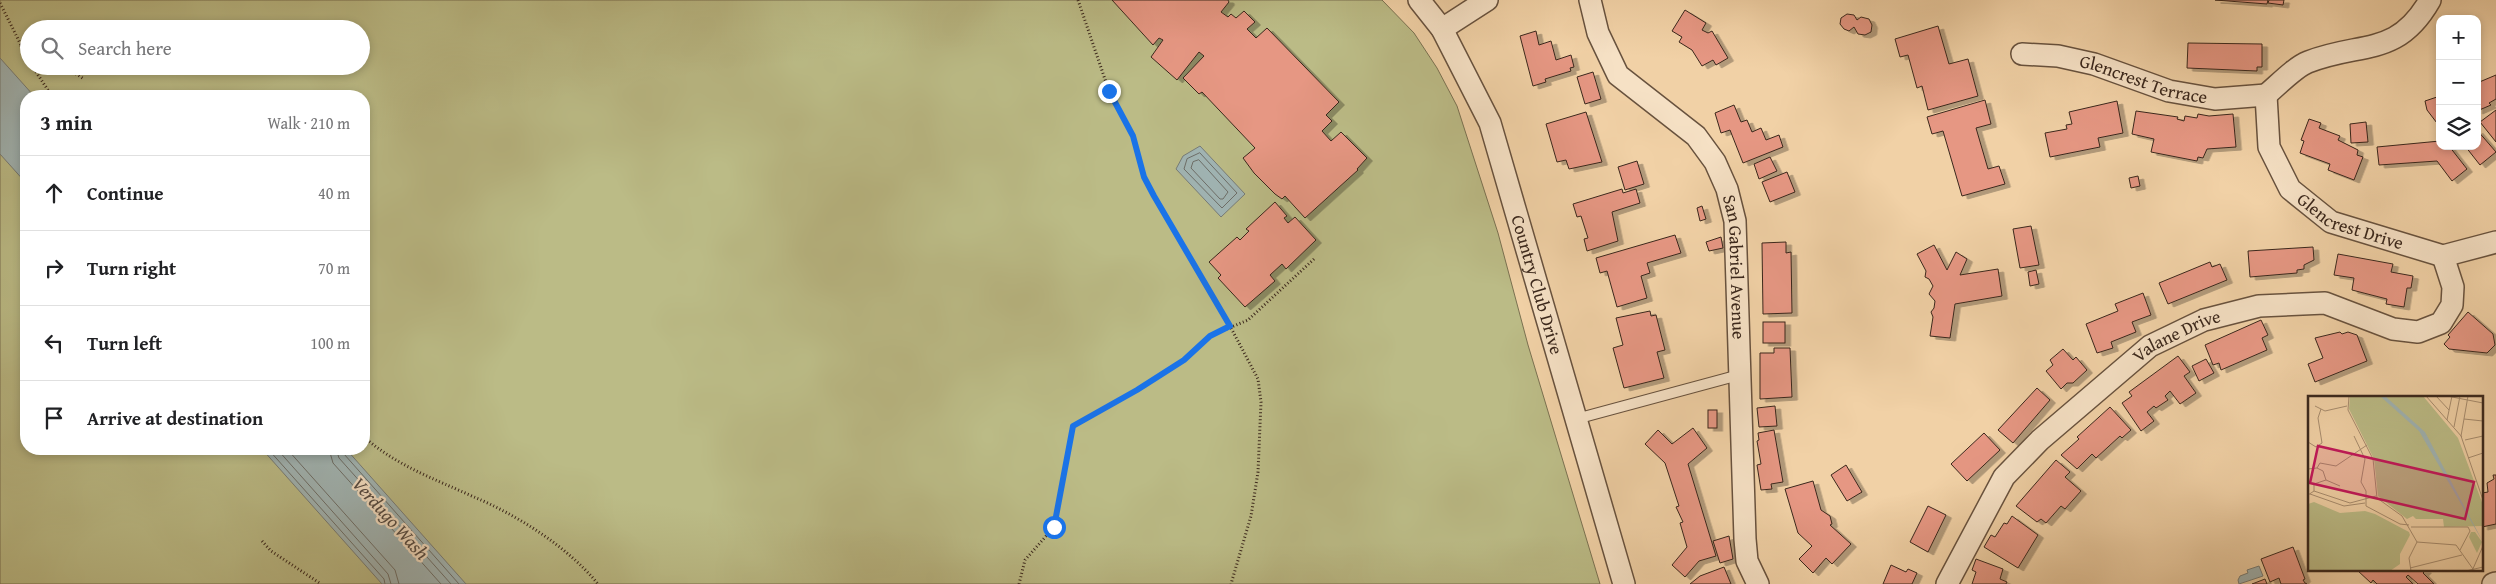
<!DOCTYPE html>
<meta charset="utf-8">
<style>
body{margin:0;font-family:"Gentium Book Plus",serif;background:#f6f6f6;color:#202124}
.controls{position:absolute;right:15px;top:15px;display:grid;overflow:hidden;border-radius:10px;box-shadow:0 2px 8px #0003}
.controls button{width:45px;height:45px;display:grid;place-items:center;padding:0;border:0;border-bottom:1px solid #e0e0e0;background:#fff;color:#202124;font:25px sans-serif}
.stop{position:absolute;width:15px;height:15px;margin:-11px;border:4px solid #1a73e8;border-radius:50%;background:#fff}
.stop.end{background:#1a73e8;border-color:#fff;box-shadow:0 1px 5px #0008}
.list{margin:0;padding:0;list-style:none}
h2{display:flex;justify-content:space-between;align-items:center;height:65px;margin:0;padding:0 20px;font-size:21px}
h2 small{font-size:16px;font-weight:400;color:#757577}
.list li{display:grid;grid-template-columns:32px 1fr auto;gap:15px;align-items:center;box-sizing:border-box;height:75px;padding:0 20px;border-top:1px solid #e0e0e0}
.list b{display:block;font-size:19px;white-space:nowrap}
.list em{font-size:16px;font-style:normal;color:#757577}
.icon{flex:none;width:28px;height:28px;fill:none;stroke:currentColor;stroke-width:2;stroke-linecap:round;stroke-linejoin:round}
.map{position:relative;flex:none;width:2496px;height:584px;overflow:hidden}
.search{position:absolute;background:#fff;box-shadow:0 2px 8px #0003;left:20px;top:20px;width:350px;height:55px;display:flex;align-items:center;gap:12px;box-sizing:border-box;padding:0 18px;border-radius:28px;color:#757577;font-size:19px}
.panel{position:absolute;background:#fff;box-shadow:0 2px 8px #0003;left:20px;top:90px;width:350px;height:365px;border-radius:20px}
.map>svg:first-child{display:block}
.green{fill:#bbbb86;stroke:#7a7151;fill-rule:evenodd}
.water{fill:#a0b4b3;stroke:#777c77}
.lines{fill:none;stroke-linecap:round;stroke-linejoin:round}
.shore{stroke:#6d6e68;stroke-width:1}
.building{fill:#e69783;stroke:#3a271c;filter:url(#shadow)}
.service-casing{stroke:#68523e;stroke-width:12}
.minor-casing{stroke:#68523e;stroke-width:24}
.path{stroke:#3a271c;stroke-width:3;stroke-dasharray:1 2.5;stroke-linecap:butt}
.service{stroke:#f6e1c5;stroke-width:10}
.minor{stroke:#f6e1c5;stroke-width:21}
.route{stroke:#1a73e8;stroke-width:6}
.labels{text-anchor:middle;stroke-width:4.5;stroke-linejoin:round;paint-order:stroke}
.street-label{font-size:18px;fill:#3a271c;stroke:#f6e1c5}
.water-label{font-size:19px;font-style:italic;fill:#544a42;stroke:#f6e1c5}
.inset-road{fill:none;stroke:#a88d6f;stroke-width:1}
.view{fill:#c2185b;fill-opacity:0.15;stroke:#c2185b;stroke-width:2.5}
.inset-edge{fill:none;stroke:#3a271c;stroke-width:2.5}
</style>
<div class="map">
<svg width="2496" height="584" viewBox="0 0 2496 584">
<defs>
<filter id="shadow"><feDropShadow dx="5.5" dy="3" stdDeviation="0" flood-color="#0004"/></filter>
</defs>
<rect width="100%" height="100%" fill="#f1d1a6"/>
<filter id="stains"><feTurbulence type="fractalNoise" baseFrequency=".004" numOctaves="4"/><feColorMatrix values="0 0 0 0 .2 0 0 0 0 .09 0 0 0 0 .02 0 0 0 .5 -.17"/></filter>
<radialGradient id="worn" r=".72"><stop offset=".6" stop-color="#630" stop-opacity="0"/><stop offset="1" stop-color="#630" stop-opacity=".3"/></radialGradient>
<!-- green -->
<path class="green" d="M0,0H1382L1414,33L1437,68L1457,106L1498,233L1528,345L1600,584H0ZM29,29H361V66H29ZM26,96H364V449H26Z"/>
<!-- water -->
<g class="water">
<polygon points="0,58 34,96 26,96 26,183 0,154"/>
<polygon points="1200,146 1245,194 1221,217 1176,169 1183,156"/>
<polygon points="262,449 346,449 466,584 382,584"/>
<polygon points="2259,566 2263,576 2239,584 2238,580 2240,576 2248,573 2247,570"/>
</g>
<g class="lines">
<!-- shore -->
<g class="shore">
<polygon points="1200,153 1237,193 1222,208 1184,169 1187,159"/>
<polygon points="1199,160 1228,192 1223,199 1220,199 1191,168 1193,162"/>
<polyline points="268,449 384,579 385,584"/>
<polyline points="277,449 388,574 391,584"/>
<polyline points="287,449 395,570 399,584"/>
<polyline points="329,449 333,463 441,584"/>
<polyline points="336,449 339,458 451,584"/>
<polyline points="343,449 344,454 459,584"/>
</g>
</g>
<!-- building -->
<g class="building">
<polygon points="1112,0 1228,0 1229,2 1221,12 1228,17 1231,14 1236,18 1244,11 1255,22 1247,29 1256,38 1267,28 1339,102 1326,115 1332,121 1322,131 1331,141 1341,132 1367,158 1357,169 1358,170 1305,218 1285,196 1282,199 1275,194 1254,173 1243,158 1255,148 1202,92 1199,94 1183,78 1204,56 1199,52 1177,80 1151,57 1163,40 1159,38 1153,45"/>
<polygon points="2215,0 2268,0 2267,4"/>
<polygon points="2269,0 2284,0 2283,5 2268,3"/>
<polygon points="1685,10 1706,23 1702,30 1708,33 1712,31 1728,58 1716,65 1713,60 1702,66 1692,50 1679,42 1682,37 1672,31"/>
<polygon points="1847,14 1854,15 1857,20 1861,17 1869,19 1872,25 1871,32 1865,35 1858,34 1854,27 1849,31 1844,29 1840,24 1841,18"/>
<polygon points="1938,26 1949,64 1968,59 1978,96 1928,110 1922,86 1917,88 1908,55 1900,57 1895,39"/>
<polygon points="1536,31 1539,45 1551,41 1556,60 1571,55 1574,67 1570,68 1571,71 1545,79 1546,82 1533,86 1520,36"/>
<polygon points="2188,43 2262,44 2262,67 2257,67 2257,71 2187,68"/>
<polygon points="1593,72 1601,99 1585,104 1577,77"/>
<polygon points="2496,75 2496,99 2489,103 2491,105 2477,111 2477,83"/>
<polygon points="2440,96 2440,127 2427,110 2425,101"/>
<polygon points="1985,100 1991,124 1976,128 1988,169 1999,166 2005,184 1962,196 1943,131 1932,134 1927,117"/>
<polygon points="2117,101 2123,133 2098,138 2100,147 2050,157 2045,133 2067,129 2066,125 2072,124 2069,112"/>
<polygon points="1734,105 1741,122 1747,120 1752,132 1761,128 1766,140 1779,135 1783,147 1743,163 1730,130 1721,133 1715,113"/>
<polygon points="2496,110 2496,142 2480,122"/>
<polygon points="2136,111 2178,117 2177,119 2184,121 2185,116 2197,118 2198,114 2209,116 2233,114 2236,147 2207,149 2203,158 2198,157 2197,161 2151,152 2154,139 2132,134"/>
<polygon points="1586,112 1602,162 1569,169 1566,160 1557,162 1546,124"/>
<polygon points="2309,119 2321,123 2319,128 2340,136 2338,140 2358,150 2357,155 2363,157 2354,180 2328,170 2330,164 2300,153 2304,141 2301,140"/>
<polygon points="2366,122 2368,142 2351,143 2350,124"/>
<polygon points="2477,130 2496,152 2480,165 2465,146 2477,146"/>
<polygon points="2440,141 2440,146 2449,146 2467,169 2452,181 2437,161 2379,165 2377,147"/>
<polygon points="1770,157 1777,171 1759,179 1754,164"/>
<polygon points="1637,161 1644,184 1625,190 1618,167"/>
<polygon points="1787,172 1795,192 1770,202 1762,182"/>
<polygon points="2138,176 2140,186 2131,188 2129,178"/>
<polygon points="1622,189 1623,193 1636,189 1640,203 1612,212 1618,241 1587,251 1584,239 1588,238 1581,216 1577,217 1573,204"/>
<polygon points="1275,202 1287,216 1284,218 1288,223 1295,217 1316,240 1286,269 1282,264 1270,275 1275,281 1245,307 1218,278 1221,275 1209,262 1237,237 1240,240 1249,231 1246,229"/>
<polygon points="1702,206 1706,219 1700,221 1697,208"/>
<polygon points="2031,226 2039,265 2020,268 2013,229"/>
<polygon points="1675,235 1681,253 1647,263 1650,273 1641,276 1647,298 1617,307 1607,271 1600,273 1596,258"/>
<polygon points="1721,237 1723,248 1709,251 1706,242"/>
<polygon points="1786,242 1786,253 1791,252 1792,313 1763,314 1762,243"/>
<polygon points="1934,245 1947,270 1956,252 1967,259 1960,275 1998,269 2002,296 1955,304 1950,338 1930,336 1933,317 1931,312 1934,308 1935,301 1929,294 1933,286 1929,279 1925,277 1926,271 1917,254"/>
<polygon points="2313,247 2314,260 2304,265 2304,269 2297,270 2297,273 2250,277 2248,251"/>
<polygon points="2338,254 2393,264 2391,272 2413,276 2411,288 2407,288 2404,307 2386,304 2387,299 2352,290 2354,278 2334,275"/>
<polygon points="2210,262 2212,267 2220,264 2227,280 2168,304 2159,283"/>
<polygon points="2036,270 2039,284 2030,286 2028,272"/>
<polygon points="2143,293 2151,315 2132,322 2136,332 2111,342 2113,348 2097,353 2086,324 2118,311 2115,304"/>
<polygon points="1650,311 1651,316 1656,315 1665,350 1657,352 1664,378 1624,388 1613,348 1623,345 1616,318"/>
<polygon points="2468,312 2493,334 2495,345 2487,353 2449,349 2444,344 2450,337 2448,335"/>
<polygon points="2261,320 2268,335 2262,338 2267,350 2221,370 2219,363 2213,365 2205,345"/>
<rect x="1763" y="322" width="22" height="21"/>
<polygon points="2340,332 2342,334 2348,332 2357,335 2367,361 2315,382 2308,364 2323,358 2315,338"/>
<polygon points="1774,348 1790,348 1792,397 1760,399 1760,353 1774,353"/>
<polygon points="2063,349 2073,360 2076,357 2087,370 2073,383 2067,383 2061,389 2046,371 2053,365 2050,360"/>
<polygon points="2178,356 2190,372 2184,376 2196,393 2180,404 2170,391 2165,396 2168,400 2156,408 2154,406 2147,412 2154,421 2141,431 2122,403 2132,396 2129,392"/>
<polygon points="2206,359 2214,373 2199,381 2192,366"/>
<polygon points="2037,388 2050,400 2013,443 1998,430"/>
<polygon points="1775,406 1777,426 1759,427 1757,408"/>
<polygon points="2110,407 2131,430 2122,438 2120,436 2096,458 2092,454 2077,469 2061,455 2079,439 2077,437"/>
<rect x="1708" y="410" width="9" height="18"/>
<polygon points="1693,428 1707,448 1688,464 1716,556 1699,561 1685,577 1672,565 1687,547 1680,523 1683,522 1676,507 1679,506 1665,463 1645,444 1658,430 1672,444"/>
<polygon points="1774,430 1783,482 1771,484 1772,489 1761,490 1757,465 1761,464 1757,441 1759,440 1758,433"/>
<polygon points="1984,433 2000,450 1967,481 1951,464"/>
<polygon points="2056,460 2070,472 2065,477 2081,491 2065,509 2061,506 2046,523 2041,519 2037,522 2016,506"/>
<polygon points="1846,465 1862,492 1847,501 1831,475"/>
<polygon points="2493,475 2496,475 2496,524 2482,527 2482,493 2488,492 2487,483 2494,479"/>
<polygon points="1813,481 1821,510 1830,516 1832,524 1830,525 1851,544 1832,564 1826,558 1813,573 1799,559 1812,546 1798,533 1785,489"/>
<polygon points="1928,506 1946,515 1928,552 1910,542"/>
<polygon points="2012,516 2038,535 2018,568 1984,547 1991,535 1995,537 2004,523 2007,524"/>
<polygon points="1729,536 1733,559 1720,563 1713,541"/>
<polygon points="2293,547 2305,579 2303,580 2305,583 2307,584 2281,584 2279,578 2270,582 2261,559"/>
<polygon points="1976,559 2003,569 2000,579 2007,582 2006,584 1972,584 1976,572 1972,570"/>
<polygon points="1891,565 1906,572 1908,569 1917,573 1912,584 1883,584"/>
<polygon points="1724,567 1731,584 1690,584 1700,576"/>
<polygon points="2357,570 2426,570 2423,573 2434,584 2418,584 2408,575 2406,577 2413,584 2377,584 2373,580 2371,583"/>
<polygon points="2265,579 2267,584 2252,584"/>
</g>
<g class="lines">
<defs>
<polyline id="service" points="1576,419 1739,375"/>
<g id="minor">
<path id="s1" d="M1419,0L1442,29L1490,123L1624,584"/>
<path id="s2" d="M1590,0L1598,33L1618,75L1696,136L1715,162L1727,189L1735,221L1745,539L1747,561L1758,584"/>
<polyline points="1442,29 1487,0"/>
<path id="s3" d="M2022,54L2058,56L2094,64L2169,91L2215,99L2266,95"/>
<path id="s4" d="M2266,95L2269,147L2290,189L2331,222L2443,256L2496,242"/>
<path d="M2266,95C2277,86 2295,67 2308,62C2361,41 2397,58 2430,0"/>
<path id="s5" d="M1947,584L2004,477L2040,440L2150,346L2204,320L2259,306L2325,303L2393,329L2418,332L2441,323L2452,305L2453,287L2443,256"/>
<polyline points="2493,584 2496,583"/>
</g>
</defs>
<!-- service casing -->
<use href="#service" class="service-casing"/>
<!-- minor casing -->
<use href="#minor" class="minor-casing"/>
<!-- path -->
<g class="path">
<polyline points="1078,0 1109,91 1133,136 1144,177 1230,326 1258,379 1261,402 1258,472 1251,516 1231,584"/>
<polyline points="0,3 29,61"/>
<polyline points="20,45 29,49"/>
<polyline points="32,66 52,96"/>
<polyline points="64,66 84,79"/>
<path d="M364,437C397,466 435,479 474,497C517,515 568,547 598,584"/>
<polyline points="262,541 271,551 321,584"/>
<polyline points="1019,584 1025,560 1054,527 1073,427 1137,390 1184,359 1210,336 1248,320 1314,259"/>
</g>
<!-- service -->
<use href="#service" class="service"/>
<!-- minor -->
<use href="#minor" class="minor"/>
</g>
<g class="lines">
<!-- route -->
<polyline class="route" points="1054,527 1073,426 1137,390 1184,360 1210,336 1230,326 1154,196 1144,177 1133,136 1109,91"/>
</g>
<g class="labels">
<!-- street labels -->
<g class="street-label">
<text dy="6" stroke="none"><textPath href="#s3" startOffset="125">Glencrest Terrace</textPath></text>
<text dy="6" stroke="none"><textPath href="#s4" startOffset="169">Glencrest Drive</textPath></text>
<text dy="6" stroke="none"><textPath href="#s2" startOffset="320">San Gabriel Avenue</textPath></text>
<text dy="6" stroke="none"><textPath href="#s1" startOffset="311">Country Club Drive</textPath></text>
<text dy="6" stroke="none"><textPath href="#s5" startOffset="346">Valane Drive</textPath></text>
</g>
<!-- water labels -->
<g class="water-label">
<text transform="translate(391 518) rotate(48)" y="7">Verdugo Wash</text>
</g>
</g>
<!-- overview -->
<g transform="translate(2308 396)">
<rect width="175" height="175" fill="#f1d1a6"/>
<path d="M42,0H115L150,42L175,109V130L136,131L135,123H108L105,120L99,123L70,100L66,63L41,13ZM6,106L32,117L57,115L67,118L101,136L102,139L92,158V168L82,175H0V108ZM163,136H167L174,146L169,157L161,141Z" fill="#bbbb86"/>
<path d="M72,0H77L117,36L175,146L111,35Z" fill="#a0b4b3"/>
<path class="inset-road" d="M41,0L40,14L65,63L69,102L94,120L109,146L148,149L165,173M118,0L154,41M128,0L141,14M139,0L175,7M160,0L153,40L175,104M7,10L17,15L39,10M156,23L175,25M139,24L144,0M146,31L152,0M46,40L57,63L53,86L58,95V110L92,128L101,129M157,44L175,40M0,46L8,51L14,47L10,22L13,13M160,62L175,57M9,72L12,67L28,70L59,49M0,73L9,72L15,75L18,84M18,84L32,90M6,95V88L18,84M2,98L36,110L57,107M0,99L6,95L42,107L68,100M103,131H160L162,135L152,154M102,172L154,159M103,175L101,162L109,146M158,175L175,171M164,175L175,150"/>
<path class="view" d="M10,50L166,86L157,123L2,87Z"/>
<rect width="175" height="175" class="inset-edge"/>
</g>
<rect width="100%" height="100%" filter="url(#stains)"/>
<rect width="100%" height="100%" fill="url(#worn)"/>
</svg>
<div class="controls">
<button>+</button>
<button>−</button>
<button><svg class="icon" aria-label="layers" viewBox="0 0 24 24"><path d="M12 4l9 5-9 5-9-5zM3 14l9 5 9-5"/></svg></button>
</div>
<div class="stop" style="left:1054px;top:527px"></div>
<div class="stop end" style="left:1109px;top:91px"></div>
<div class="search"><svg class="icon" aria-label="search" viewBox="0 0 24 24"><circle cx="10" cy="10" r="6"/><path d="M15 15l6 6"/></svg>Search here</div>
<section class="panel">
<h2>3 min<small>Walk · 210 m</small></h2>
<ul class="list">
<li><svg class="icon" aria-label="ahead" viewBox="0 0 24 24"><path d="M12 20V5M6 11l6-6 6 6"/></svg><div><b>Continue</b></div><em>40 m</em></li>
<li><svg class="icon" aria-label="right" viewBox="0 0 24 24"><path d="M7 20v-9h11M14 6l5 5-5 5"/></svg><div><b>Turn right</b></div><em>70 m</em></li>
<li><svg class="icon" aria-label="left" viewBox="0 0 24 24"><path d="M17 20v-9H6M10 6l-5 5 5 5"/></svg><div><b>Turn left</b></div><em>100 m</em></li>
<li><svg class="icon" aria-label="arrive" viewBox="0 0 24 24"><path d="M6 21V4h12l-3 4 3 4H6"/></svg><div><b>Arrive at destination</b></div></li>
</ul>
</section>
</div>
